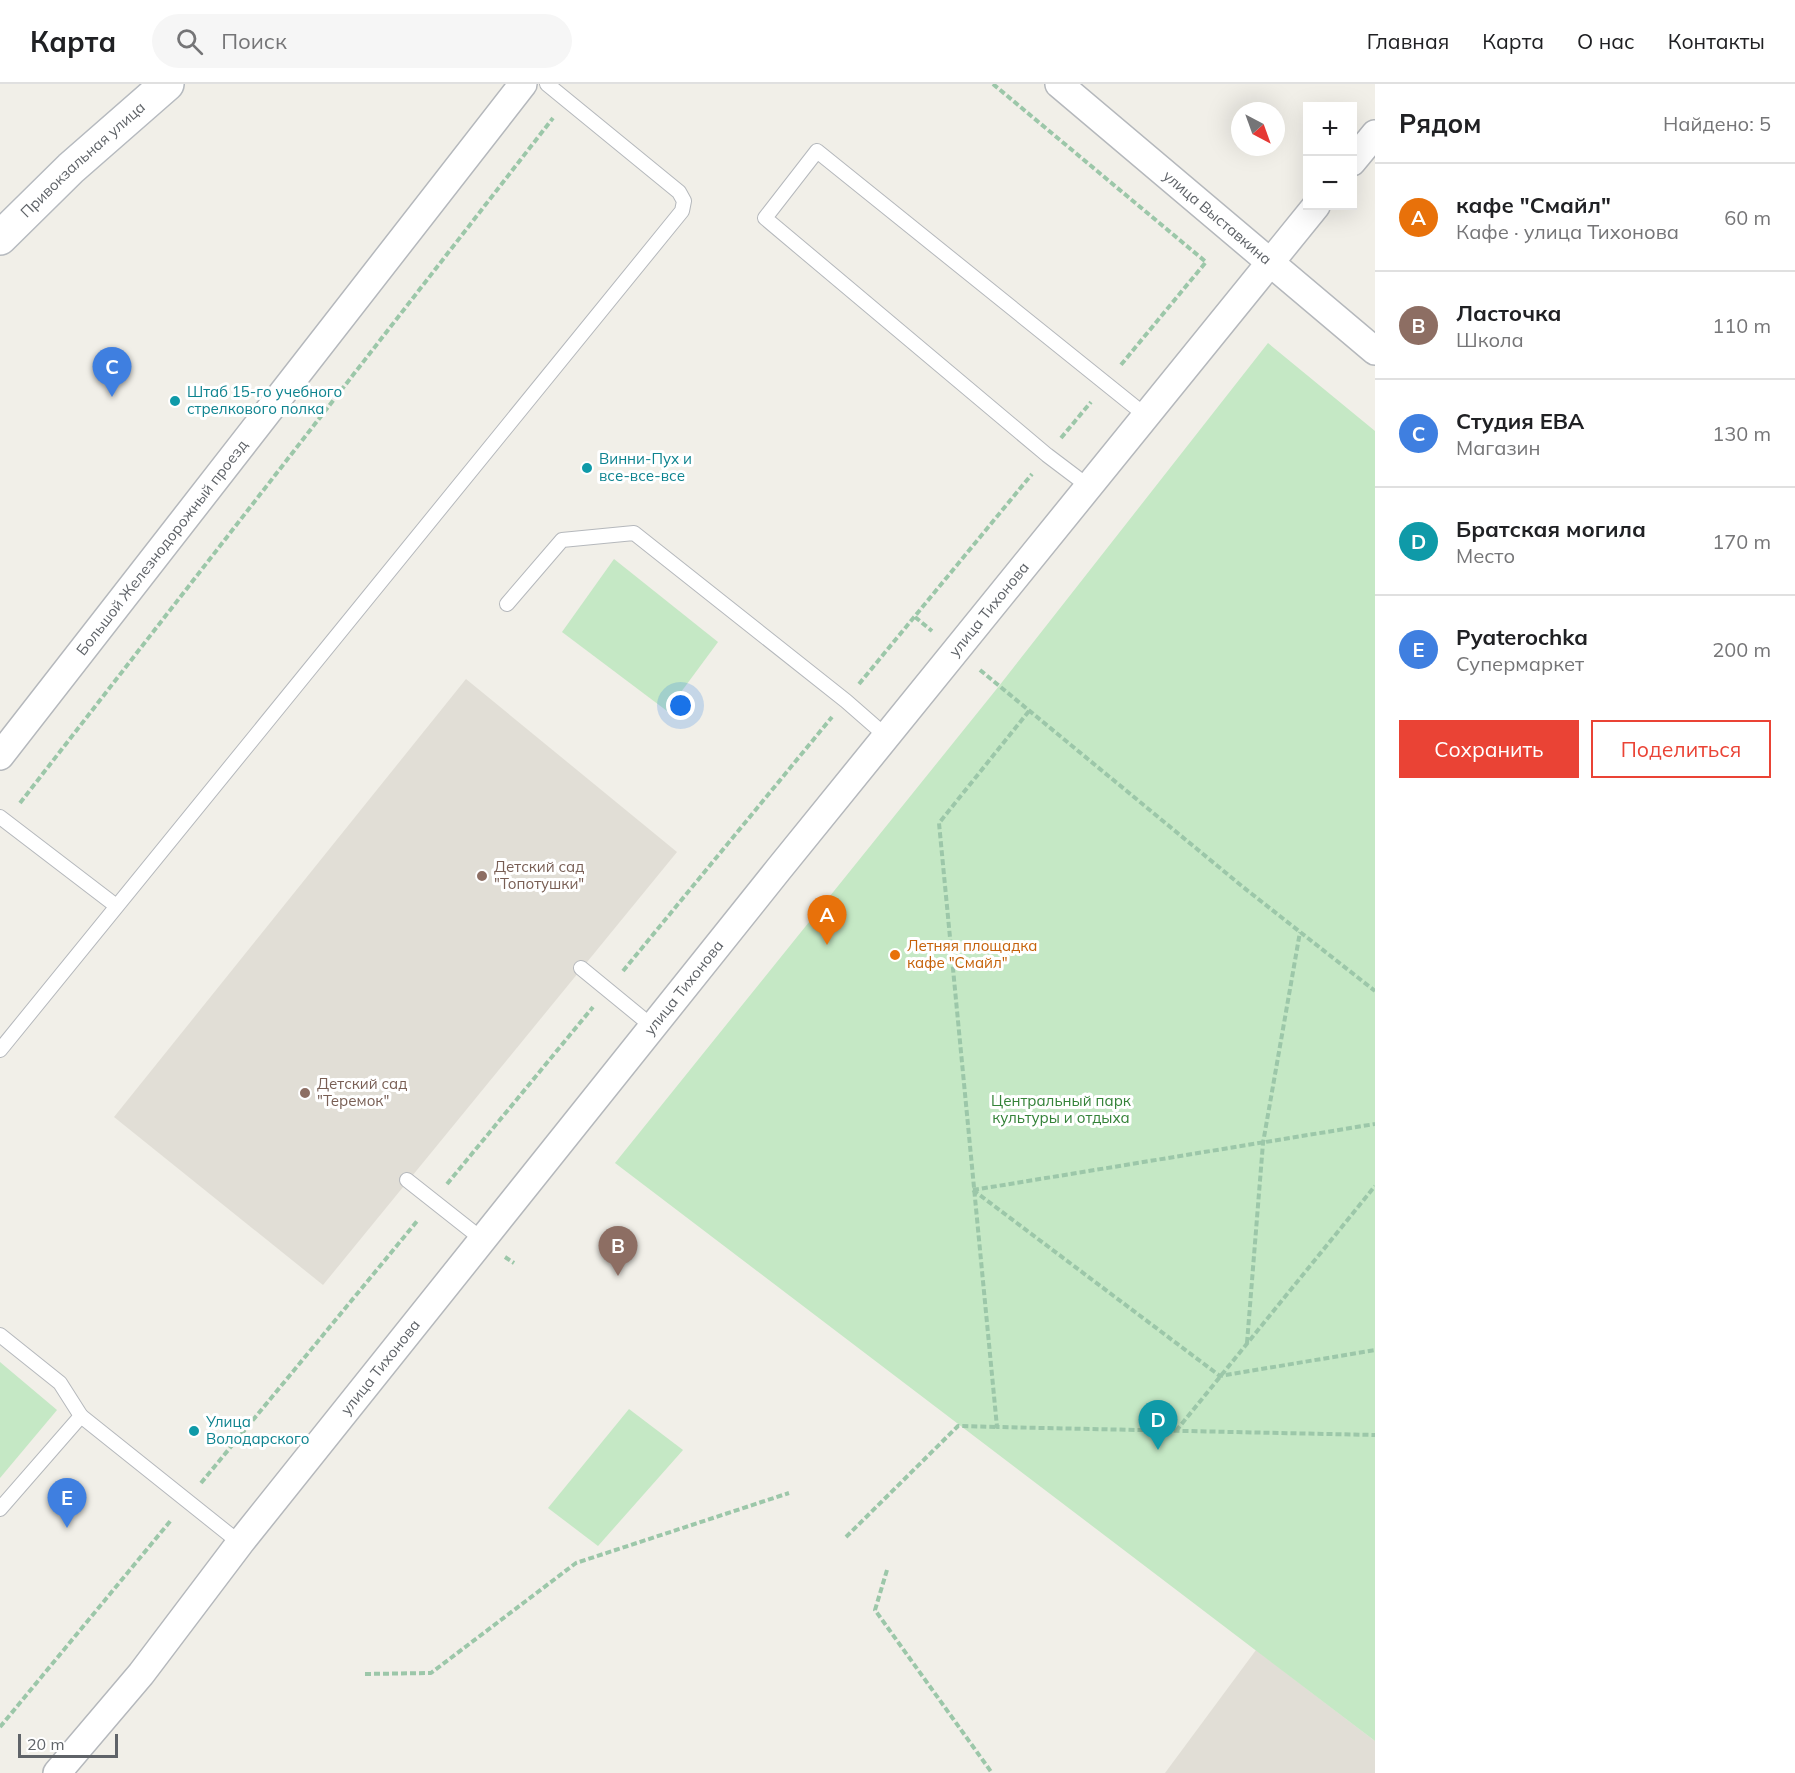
<!DOCTYPE html>
<html lang="ru">
<meta charset="utf-8">
<style>
body{margin:0;font-family:Mulish,sans-serif;background:#f6f6f6;color:#202124}
.controls{position:absolute;right:18px;top:18px;display:grid;overflow:hidden;border-radius:0px;box-shadow:0 6px 24px #0002}
.controls button{width:54px;height:54px;display:grid;place-items:center;padding:0;border:0;border-bottom:2px solid #e0e0e0;background:#fff;color:#202124;font:30px sans-serif}
.compass{position:absolute;left:1231px;top:18px;width:54px;height:54px;border-radius:50%;background:#fff;box-shadow:0 6px 24px #0002;rotate:139deg}
.scale{position:absolute;left:18px;bottom:15px;width:100px;box-sizing:border-box;padding-left:6px;border:3px solid #5f6368;border-top:0;font-size:16px;line-height:21px;white-space:nowrap;color:#5f6368;-webkit-text-stroke:4px #fff;paint-order:stroke}
.you{position:absolute;left:681px;top:622px;width:21px;height:21px;margin:-15px;border:4px solid #fff;border-radius:50%;background:#1a73e8;box-shadow:0 0 0 9px #1a73e833}
.badge{display:grid;place-items:center;width:39px;height:39px;border-radius:50%;background:#ea4335;color:#fff;font-size:20px;font-weight:700}
.pin{position:absolute;translate:-50% -50px;filter:drop-shadow(0 2px 3px #0008)}
.pin::after{content:'';position:absolute;top:32px;width:21px;height:18px;background:inherit;clip-path:polygon(0 0,100% 0,50% 100%)}
.list{margin:0;padding:0;list-style:none}
h2{display:flex;justify-content:space-between;align-items:center;height:78px;margin:0;padding:0 24px;font-size:26px}
h2 small{font-size:20px;font-weight:400;color:#757577}
.list li{display:grid;grid-template-columns:39px 1fr auto;gap:18px;align-items:center;box-sizing:border-box;height:108px;padding:0 24px;border-top:2px solid #e0e0e0}
.list b{display:block;font-size:22px;white-space:nowrap}
.list p{margin:0;font-size:20px;white-space:nowrap;color:#757577}
.list em{font-size:20px;font-style:normal;color:#757577}
.actions{display:flex;gap:12px;padding:18px 24px}
.actions a{flex:1;padding:14px 0;border:2px solid #ea4335;border-radius:0px;text-align:center;font-size:21px;color:#ea4335}
.actions .main{background:#ea4335;color:#fff}
.icon{flex:none;width:33px;height:33px;fill:none;stroke:currentColor;stroke-width:2;stroke-linecap:round;stroke-linejoin:round}
.map{position:relative;flex:none;width:1375px;height:1689px;overflow:hidden}
header{display:flex;align-items:center;gap:36px;box-sizing:border-box;height:84px;padding:0 30px;background:#fff;border-bottom:2px solid #e0e0e0}
header strong{font-size:28px}
nav{display:flex;gap:33px;margin-inline-start:auto;font-size:21px}
.search{width:420px;height:54px;background:#f6f6f6;display:flex;align-items:center;gap:15px;box-sizing:border-box;padding:0 21px;border-radius:33px;color:#757577;font-size:22px}
main{display:flex}
aside{flex:1;background:#fff}
.map>svg:first-child{display:block}
.education{fill:#e1ded6}
.green{fill:#c5e8c5}
.lines{fill:none;stroke-linecap:round;stroke-linejoin:round}
.lane-casing{stroke:#b5b8bc;stroke-width:16}
.street-casing{stroke:#b5b8bc;stroke-width:30}
.secondary-casing{stroke:#b6babf;stroke-width:36}
.path{stroke:#9cc7a9;stroke-width:4;stroke-dasharray:6 3;stroke-linecap:butt}
.lane{stroke:#fff;stroke-width:14}
.street{stroke:#fff;stroke-width:27}
.secondary{stroke:#fff;stroke-width:33}
.culture-dot{fill:#0f9aa8;stroke:#fff;stroke-width:2}
.education-dot{fill:#8d6e63;stroke:#fff;stroke-width:2}
.food-dot{fill:#e8710a;stroke:#fff;stroke-width:2}
.labels{text-anchor:middle;stroke-width:6;stroke-linejoin:round;paint-order:stroke}
.street-label{font-size:15px;fill:#5f6368;stroke:#fff}
.culture-label{font-size:15px;fill:#0d838f;stroke:#fff;text-anchor:start}
.education-label{font-size:15px;fill:#785e54;stroke:#fff;text-anchor:start}
.food-label{font-size:15px;fill:#c56008;stroke:#fff;text-anchor:start}
.park-label{font-size:15px;fill:#348238;stroke:#fff}
</style>
<header>
<strong>Карта</strong>
<div class="search"><svg class="icon" aria-label="search" viewBox="0 0 24 24"><circle cx="10" cy="10" r="6"/><path d="M15 15l6 6"/></svg>Поиск</div>
<nav><a>Главная</a><a>Карта</a><a>О нас</a><a>Контакты</a></nav>
</header>
<main>
<div class="map">
<svg width="1375" height="1689" viewBox="0 0 1375 1689">
<rect width="100%" height="100%" fill="#f1efe8"/>
<!-- education -->
<g class="education">
<polygon points="466,595 677,768 323,1201 114,1033"/>
<polygon points="1256,1566 1375,1657 1375,1689 1165,1689"/>
</g>
<!-- green -->
<g class="green">
<polygon points="1268,259 1375,347 1375,1657 615,1079 999,602"/>
<polygon points="614,475 718,558 667,627 562,548"/>
<polygon points="0,1278 57,1326 0,1394"/>
<polygon points="629,1325 683,1366 598,1462 548,1424"/>
</g>
<g class="lines">
<defs>
<g id="lane">
<polyline points="1088,402 1047,371 765,134 817,67 1145,331"/>
<polyline points="507,520 562,456 634,449 846,617 886,652"/>
<polyline points="0,733 115,821"/>
<polyline points="581,884 653,943"/>
<polyline points="0,966 682,127 684,117 679,108 547,0"/>
<polyline points="407,1096 483,1156"/>
<polyline points="0,1251 60,1299 81,1332"/>
<polyline points="0,1425 81,1332 240,1459"/>
</g>
<g id="street">
<path id="s1" d="M1059,0L1375,267"/>
<polyline points="1352,78 1375,50"/>
<path id="s2" d="M0,672L523,0"/>
<path id="s3" d="M57,1689L141,1590L240,1459L778,786L1316,122"/>
</g>
<g id="secondary">
<path id="s4" d="M0,154L71,84L167,0"/>
</g>
</defs>
<!-- lane casing -->
<use href="#lane" class="lane-casing"/>
<!-- street casing -->
<use href="#street" class="street-casing"/>
<!-- secondary casing -->
<use href="#secondary" class="secondary-casing"/>
<!-- path -->
<g class="path">
<polyline points="993,0 1206,178 1120,282"/>
<polyline points="1061,354 1091,318"/>
<polyline points="915,533 932,547"/>
<polyline points="980,586 1243,803 1375,907"/>
<polyline points="859,600 1032,390"/>
<polyline points="1029,627 939,739 997,1343 1375,1351"/>
<polyline points="20,719 553,34"/>
<polyline points="623,887 832,633"/>
<polyline points="447,1100 593,923"/>
<polyline points="973,1106 1220,1292 1375,1266"/>
<polyline points="973,1106 1375,1040"/>
<polyline points="505,1173 514,1179"/>
<polyline points="1247,1259 1263,1059 1300,848"/>
<polyline points="1176,1347 1375,1102"/>
<polyline points="201,1399 418,1136"/>
<polyline points="846,1453 958,1342 997,1343"/>
<polyline points="887,1486 875,1526 992,1689"/>
<polyline points="365,1590 431,1589 576,1479 789,1409"/>
<polyline points="0,1643 172,1435"/>
</g>
<!-- lane -->
<use href="#lane" class="lane"/>
<!-- street -->
<use href="#street" class="street"/>
<!-- secondary -->
<use href="#secondary" class="secondary"/>
</g>
<!-- markers -->
<g class="culture-dot">
<circle cx="175" cy="317" r="6"/>
<circle cx="587" cy="384" r="6"/>
<circle cx="194" cy="1347" r="6"/>
</g>
<g class="education-dot">
<circle cx="482" cy="792" r="6"/>
<circle cx="305" cy="1009" r="6"/>
</g>
<circle class="food-dot" cx="895" cy="871" r="6"/>
<g class="labels">
<!-- street labels -->
<g class="street-label">
<text dy="5" stroke="none"><textPath href="#s4" startOffset="114">Привокзальная улица</textPath></text>
<text dy="5" stroke="none"><textPath href="#s1" startOffset="207">улица Выставкина</textPath></text>
<text dy="5" stroke="none"><textPath href="#s2" startOffset="264">Большой Железнодорожный проезд</textPath></text>
<text dy="5" stroke="none"><textPath href="#s3" startOffset="1491">улица Тихонова</textPath></text>
<text dy="5" stroke="none"><textPath href="#s3" startOffset="1005">улица Тихонова</textPath></text>
<text dy="5" stroke="none"><textPath href="#s3" startOffset="519">улица Тихонова</textPath></text>
</g>
<!-- culture labels -->
<g class="culture-label">
<text x="187" y="313">Штаб 15-го учебного<tspan x="187" dy="17">стрелкового полка</tspan></text>
<text x="599" y="380">Винни-Пух и<tspan x="599" dy="17">все-все-все</tspan></text>
<text x="206" y="1343">Улица<tspan x="206" dy="17">Володарского</tspan></text>
</g>
<!-- education labels -->
<g class="education-label">
<text x="494" y="788">Детский сад<tspan x="494" dy="17">"Топотушки"</tspan></text>
<text x="317" y="1005">Детский сад<tspan x="317" dy="17">"Теремок"</tspan></text>
</g>
<!-- food labels -->
<g class="food-label">
<text x="907" y="867">Летняя площадка<tspan x="907" dy="17">кафе "Смайл"</tspan></text>
</g>
<!-- park labels -->
<g class="park-label">
<text x="1061" y="1022">Центральный парк<tspan x="1061" dy="17">культуры и отдыха</tspan></text>
</g>
</g>
</svg>
<div class="controls">
<button>+</button>
<button>−</button>
</div>
<svg class="compass" viewBox="-18 -18 36 36"><path d="M0-13l5 13h-10z" fill="#e53935"/><path d="M0 13l5-13h-10z" fill="#757577"/></svg>
<div class="scale">20 m</div>
<div class="you"></div>
<div class="pin badge" style="left:827px;top:861px;background:#e8710a">A</div>
<div class="pin badge" style="left:618px;top:1192px;background:#8d6e63">B</div>
<div class="pin badge" style="left:112px;top:313px;background:#3f7fe0">C</div>
<div class="pin badge" style="left:1158px;top:1366px;background:#0f9aa8">D</div>
<div class="pin badge" style="left:67px;top:1444px;background:#3f7fe0">E</div>
</div>
<aside>
<h2>Рядом<small>Найдено: 5</small></h2>
<ul class="list">
<li><span class="badge" style="background:#e8710a">A</span><div><b>кафе &quot;Смайл&quot;</b><p>Кафе · улица Тихонова</p></div><em>60 m</em></li>
<li><span class="badge" style="background:#8d6e63">B</span><div><b>Ласточка</b><p>Школа</p></div><em>110 m</em></li>
<li><span class="badge" style="background:#3f7fe0">C</span><div><b>Студия ЕВА</b><p>Магазин</p></div><em>130 m</em></li>
<li><span class="badge" style="background:#0f9aa8">D</span><div><b>Братская могила</b><p>Место</p></div><em>170 m</em></li>
<li><span class="badge" style="background:#3f7fe0">E</span><div><b>Pyaterochka</b><p>Супермаркет</p></div><em>200 m</em></li>
</ul>
<div class="actions"><a class="main">Сохранить</a><a>Поделиться</a></div>
</aside>
</main>
